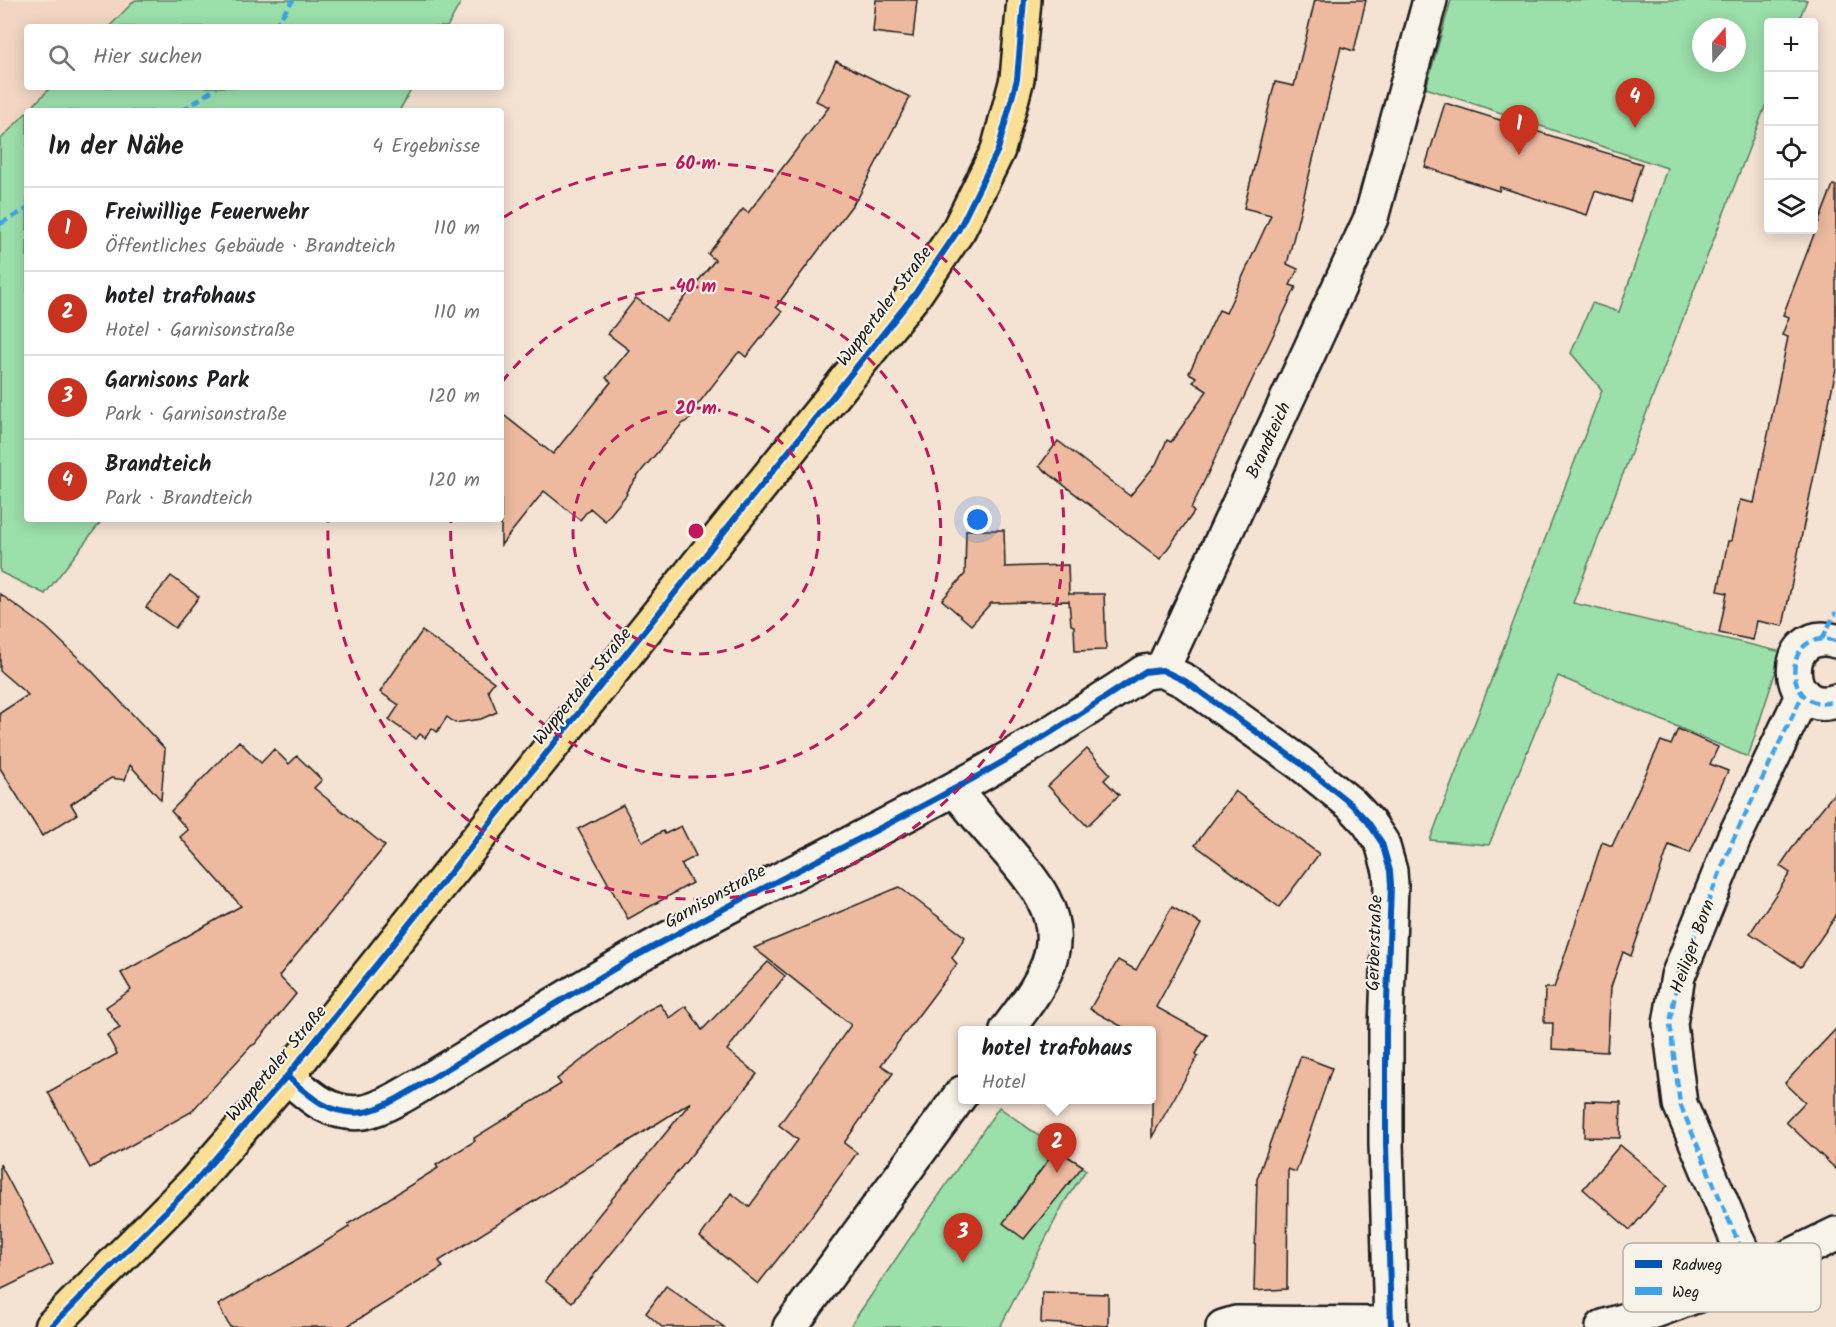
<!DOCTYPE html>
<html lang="de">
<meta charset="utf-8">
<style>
body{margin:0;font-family:Kalam,sans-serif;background:#f6f6f6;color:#202124}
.controls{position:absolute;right:18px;top:18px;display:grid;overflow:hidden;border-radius:6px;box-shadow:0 3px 15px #0003}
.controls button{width:54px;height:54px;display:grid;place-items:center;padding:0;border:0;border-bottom:2px solid #e0e0e0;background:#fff;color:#202124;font:30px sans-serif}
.compass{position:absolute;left:1692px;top:18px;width:54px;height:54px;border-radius:50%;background:#fff;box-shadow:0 3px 15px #0003;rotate:20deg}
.you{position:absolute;left:978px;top:520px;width:21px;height:21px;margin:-15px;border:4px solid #fff;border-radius:50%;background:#1a73e8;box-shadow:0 0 0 9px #1a73e833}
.badge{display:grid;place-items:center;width:39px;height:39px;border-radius:50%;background:#c8321e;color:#fff;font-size:20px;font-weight:700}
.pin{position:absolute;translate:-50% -50px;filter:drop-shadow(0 2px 3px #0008)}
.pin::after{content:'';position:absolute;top:32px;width:21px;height:18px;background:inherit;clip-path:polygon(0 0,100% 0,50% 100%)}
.popup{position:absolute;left:958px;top:1026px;width:198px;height:78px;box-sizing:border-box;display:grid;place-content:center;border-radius:6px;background:#fff;filter:drop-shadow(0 2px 4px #0005);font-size:20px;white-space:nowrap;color:#757577}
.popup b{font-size:22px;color:#202124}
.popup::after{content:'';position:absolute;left:50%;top:100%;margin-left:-12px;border:12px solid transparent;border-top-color:#fff}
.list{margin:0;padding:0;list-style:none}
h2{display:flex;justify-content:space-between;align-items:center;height:78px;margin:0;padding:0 24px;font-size:26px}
h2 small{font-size:20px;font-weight:400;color:#757577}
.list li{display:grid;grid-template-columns:39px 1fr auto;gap:18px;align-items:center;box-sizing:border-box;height:84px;padding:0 24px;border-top:2px solid #e0e0e0}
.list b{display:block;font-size:22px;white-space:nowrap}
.list p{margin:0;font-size:20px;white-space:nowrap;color:#757577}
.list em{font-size:20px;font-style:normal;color:#757577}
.icon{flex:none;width:33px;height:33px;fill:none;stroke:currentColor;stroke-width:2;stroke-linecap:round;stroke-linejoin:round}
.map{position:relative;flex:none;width:1836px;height:1327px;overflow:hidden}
.search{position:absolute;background:#fff;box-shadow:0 3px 15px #0003;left:24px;top:24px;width:480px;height:66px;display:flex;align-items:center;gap:15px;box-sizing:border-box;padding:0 21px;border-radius:6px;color:#757577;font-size:22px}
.panel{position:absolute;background:#fff;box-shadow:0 3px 15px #0003;left:24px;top:108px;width:480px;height:414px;border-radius:6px}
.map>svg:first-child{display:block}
.built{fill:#f2d6c3}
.green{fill:#9bdfaa;stroke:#5c7e63;stroke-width:1.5;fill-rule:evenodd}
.building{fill:#edba9f;stroke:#1c1c1c;stroke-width:1.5}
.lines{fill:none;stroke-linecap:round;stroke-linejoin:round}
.minor-casing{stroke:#1c1c1c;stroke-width:38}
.major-casing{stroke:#1c1c1c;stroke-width:38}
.minor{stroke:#f7f3e8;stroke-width:33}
.major{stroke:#fadf96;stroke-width:33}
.quiet{stroke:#3da2ea;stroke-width:4.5;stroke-dasharray:9 4.5;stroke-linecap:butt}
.cycleway-casing{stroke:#f7f3e8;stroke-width:10}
.cycleway{stroke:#0057b8;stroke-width:6}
.ring{fill:none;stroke:#c2185b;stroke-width:3;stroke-dasharray:10 8}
.labels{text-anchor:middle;stroke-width:4.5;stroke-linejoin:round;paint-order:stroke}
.street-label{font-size:18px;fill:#1c1c1c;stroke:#f7f3e8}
.key{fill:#f7f3e8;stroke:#b5b2ab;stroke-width:1.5}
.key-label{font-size:16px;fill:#1c1c1c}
.centre{fill:#c2185b;stroke:#f7f3e8;stroke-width:3}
.ring-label{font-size:18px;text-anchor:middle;font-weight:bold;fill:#c2185b;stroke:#f7f3e8;stroke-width:4.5;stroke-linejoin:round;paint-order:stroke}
</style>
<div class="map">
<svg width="1836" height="1327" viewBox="0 0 1836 1327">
<rect width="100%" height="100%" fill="#f4e2d2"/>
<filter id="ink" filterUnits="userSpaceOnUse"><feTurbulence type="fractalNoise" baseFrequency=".0167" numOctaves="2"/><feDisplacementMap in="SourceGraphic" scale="12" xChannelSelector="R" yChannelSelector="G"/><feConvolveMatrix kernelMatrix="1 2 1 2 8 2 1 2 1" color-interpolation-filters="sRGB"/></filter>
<g filter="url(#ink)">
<!-- built -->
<polygon class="built" points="0,0 135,0 109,27 27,27 27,87 51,87 0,140"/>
<!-- green -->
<g class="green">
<polygon points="135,0 462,0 447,27 109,27"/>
<path d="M1451,0H1807L1798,22H1768V99L1573,603L1782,652L1748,757L1558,676L1489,845L1430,840L1602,390L1571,353L1592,303L1619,312L1667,168L1426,88ZM1701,27H1737V63H1701Z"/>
<polygon points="51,87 413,87 399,111 28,111"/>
<polygon points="27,112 27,519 103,519 45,594 0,572 0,140"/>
<polygon points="999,1107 1086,1170 1065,1201 1000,1327 853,1327 851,1325"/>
</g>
<!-- building -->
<g class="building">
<polygon points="876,0 917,0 913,37 873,32"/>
<polygon points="1315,0 1366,0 1354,51 1341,47 1287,264 1298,269 1290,285 1296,287 1191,509 1194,512 1160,559 1039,466 1058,441 1130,496 1156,464 1167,440 1171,442 1207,391 1193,382 1196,377 1189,373 1219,310 1226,313 1271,215 1244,208 1275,82 1294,86"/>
<polygon points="836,61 910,97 859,196 776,307 782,312 746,357 740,352 737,354 695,408 692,417 681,425 643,469 626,492 627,494 605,521 590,508 580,520 544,491 501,545 501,413 553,454 611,382 606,378 629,350 608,334 636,298 666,321 715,260 708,254 743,209 748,213 829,107 816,101"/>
<polygon points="1445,103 1642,164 1630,202 1595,191 1587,215 1500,187 1499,191 1425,167"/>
<polygon points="1833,185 1836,186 1836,369 1783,626 1757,621 1753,640 1719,633 1727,593 1718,591 1728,541 1731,541 1740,500 1754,503 1788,337 1782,335 1789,317 1783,315"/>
<polygon points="966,530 1004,530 1005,567 1068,565 1069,594 1104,594 1106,650 1075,651 1074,626 1071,625 1069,601 991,603 971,625 942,600 965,574"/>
<polygon points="171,576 199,597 175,628 146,607"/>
<polygon points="0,594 46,627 91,670 165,749 161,800 130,765 125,780 111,778 71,804 77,814 42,836 0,768 0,713 28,695 0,671"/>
<polygon points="422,631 494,682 488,690 497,712 481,719 455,723 447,717 437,732 432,728 425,738 420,734 416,739 389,720 399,705 380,692"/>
<polygon points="1678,729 1718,747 1710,764 1728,771 1690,853 1669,845 1631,956 1623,952 1611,987 1607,1052 1552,1049 1553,1023 1544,1023 1545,988 1554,988 1602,842 1612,846 1661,741 1671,745"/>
<polygon points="239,741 261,763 274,749 289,764 297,756 322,780 314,788 385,846 279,976 296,994 255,1044 251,1046 191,1112 90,1168 48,1092 117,1054 107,1035 120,1028 106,1007 131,990 121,973 241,906 180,837 188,830 171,811"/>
<polygon points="1087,749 1110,774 1104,780 1119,795 1087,826 1048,786"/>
<polygon points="1235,791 1319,854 1279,907 1195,845"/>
<polygon points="1836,791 1836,916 1801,967 1750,933 1790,873 1780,866 1806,828"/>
<polygon points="623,805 643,842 663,831 665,834 681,826 696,856 681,864 692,883 628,919 578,829"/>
<polygon points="899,887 965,937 952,958 957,964 881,1065 893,1073 844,1143 857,1153 810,1218 758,1284 700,1237 731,1193 749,1207 798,1140 779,1125 851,1025 754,948"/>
<polygon points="1172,907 1201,924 1156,1007 1207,1035 1196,1054 1198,1056 1152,1137 1152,1030 1128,1030 1090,1009 1118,960 1136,970"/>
<polygon points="768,962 785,976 727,1050 757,1074 572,1302 545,1281 691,1102 439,1261 443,1267 346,1327 230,1327 218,1305 293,1262 349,1227 348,1224 438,1168 436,1165 475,1141 474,1138 561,1084 557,1079 648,1010 660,1004 670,1018 686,1006 702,1030"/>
<polygon points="1836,1029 1836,1169 1786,1122 1805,1102 1785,1083"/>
<polygon points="1301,1056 1332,1068 1296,1172 1288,1169 1287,1289 1254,1291 1257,1179"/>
<polygon points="1585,1101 1621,1102 1620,1138 1584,1137"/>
<polygon points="1620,1145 1668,1185 1630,1230 1583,1189"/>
<polygon points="1056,1149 1083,1166 1024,1239 1003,1223"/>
<polygon points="0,1164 53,1264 0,1290"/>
<polygon points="666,1286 724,1327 662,1327 646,1313"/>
<polygon points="1042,1292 1108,1294 1108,1326 1041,1323"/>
</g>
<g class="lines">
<defs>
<g id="minor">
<path d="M1836,641C1778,625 1783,719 1836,701"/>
<polyline points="1162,670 1371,218 1430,0"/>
<path d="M955,789C970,807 984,825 1000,842C1027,874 1063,909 1051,955C1044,983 1023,1008 1007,1030"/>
<path d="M287,1076C309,1096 331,1117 364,1112C387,1108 425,1082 447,1069C505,1034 563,999 621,965C730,902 844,849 954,789C1020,754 1082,713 1144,672L1162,670L1185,681L1300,763L1351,804L1368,822L1382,843L1390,871L1391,885L1386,1031V1143L1391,1327"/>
<polyline points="1752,1275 1680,1104 1670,1024 1678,976 1733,840 1803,694"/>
<polyline points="790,1327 962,1093"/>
<polyline points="1223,1327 1236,1323 1391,1324"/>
<polyline points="1603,1327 1655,1311 1752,1275 1836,1234"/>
</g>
<polyline id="major" points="51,1327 193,1184 287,1076 915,294 959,229 998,150 1017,79 1024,0"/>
</defs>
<!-- minor casing -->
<use href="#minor" class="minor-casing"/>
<!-- major casing -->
<use href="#major" class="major-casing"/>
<!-- minor -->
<use href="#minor" class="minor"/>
<!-- major -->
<use href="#major" class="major"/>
<!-- quiet -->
<g class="quiet">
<polyline points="274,27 293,0"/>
<polyline points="182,111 217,87"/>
<polyline points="0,224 27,209"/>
<polyline points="1822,639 1836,612"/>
<path d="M1836,641C1778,625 1783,719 1836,701"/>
<polyline points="1752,1275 1680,1104 1670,1024 1678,976 1733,840 1803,694"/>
</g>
<defs>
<g id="cycleway">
<path d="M287,1076C309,1096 331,1117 364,1112C387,1108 425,1082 447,1069C505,1034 563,999 621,965C730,902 844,849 954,789C1020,754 1082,713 1144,672L1162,670L1185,681L1300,763L1351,804L1368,822L1382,843L1390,871L1391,885L1386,1031V1143L1391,1327"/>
<polyline points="51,1327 193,1184 287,1076 915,294 959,229 998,150 1017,79 1024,0"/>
</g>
</defs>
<!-- cycleway casing -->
<use href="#cycleway" class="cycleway-casing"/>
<!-- cycleway -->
<use href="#cycleway" class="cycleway"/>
</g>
</g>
<!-- distance rings -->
<g class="ring">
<circle cx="696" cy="531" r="123"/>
<path d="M502 382A245 245 0 1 1 451 520"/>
<path d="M504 217A368 368 0 1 1 328 521"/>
</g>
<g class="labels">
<!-- street labels -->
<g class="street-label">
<text transform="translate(884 306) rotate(-53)" y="6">Wuppertaler Straße</text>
<text transform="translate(1268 440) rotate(-65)" y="6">Brandteich</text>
<text transform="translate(582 686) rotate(-51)" y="6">Wuppertaler Straße</text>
<text transform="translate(715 896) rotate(-29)" y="6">Garnisonstraße</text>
<text transform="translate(1374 943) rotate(-88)" y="6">Gerberstraße</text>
<text transform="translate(1692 946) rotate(-70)" y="6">Heiliger Born</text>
<text transform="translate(276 1063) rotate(-50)" y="6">Wuppertaler Straße</text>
</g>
</g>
<!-- legend -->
<rect x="1623" y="1243" width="198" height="69" rx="9" class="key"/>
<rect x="1635" y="1260" width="27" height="8" fill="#0057b8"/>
<rect x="1635" y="1287" width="27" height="8" fill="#3da2ea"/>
<g class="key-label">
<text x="1672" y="1270">Radweg</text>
<text x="1672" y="1297">Weg</text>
</g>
<circle cx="696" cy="531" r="9" class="centre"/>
<g class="ring-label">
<text x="696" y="169">60 m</text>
<text x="696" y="292">40 m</text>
<text x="696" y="414">20 m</text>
</g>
</svg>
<div class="controls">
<button>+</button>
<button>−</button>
<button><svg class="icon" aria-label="locate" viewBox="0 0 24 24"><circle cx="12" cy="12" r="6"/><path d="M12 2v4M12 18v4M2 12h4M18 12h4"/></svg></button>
<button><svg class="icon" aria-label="layers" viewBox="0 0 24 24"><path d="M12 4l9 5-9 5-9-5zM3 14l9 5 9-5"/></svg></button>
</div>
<svg class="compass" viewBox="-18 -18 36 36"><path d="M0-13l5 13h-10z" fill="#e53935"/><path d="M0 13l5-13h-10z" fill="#757577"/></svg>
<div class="you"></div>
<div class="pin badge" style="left:1519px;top:155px">1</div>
<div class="pin badge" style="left:1057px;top:1173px">2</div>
<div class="popup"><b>hotel trafohaus</b>Hotel</div>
<div class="pin badge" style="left:963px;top:1263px">3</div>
<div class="pin badge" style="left:1635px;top:128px">4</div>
<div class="search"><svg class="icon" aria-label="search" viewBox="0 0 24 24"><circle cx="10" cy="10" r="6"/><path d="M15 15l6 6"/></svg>Hier suchen</div>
<section class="panel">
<h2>In der Nähe<small>4 Ergebnisse</small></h2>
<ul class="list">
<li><span class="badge">1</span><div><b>Freiwillige Feuerwehr</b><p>Öffentliches Gebäude · Brandteich</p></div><em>110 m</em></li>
<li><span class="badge">2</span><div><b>hotel trafohaus</b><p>Hotel · Garnisonstraße</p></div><em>110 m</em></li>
<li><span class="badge">3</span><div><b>Garnisons Park</b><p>Park · Garnisonstraße</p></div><em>120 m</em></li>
<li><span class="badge">4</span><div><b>Brandteich</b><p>Park · Brandteich</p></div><em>120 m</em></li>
</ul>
</section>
</div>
